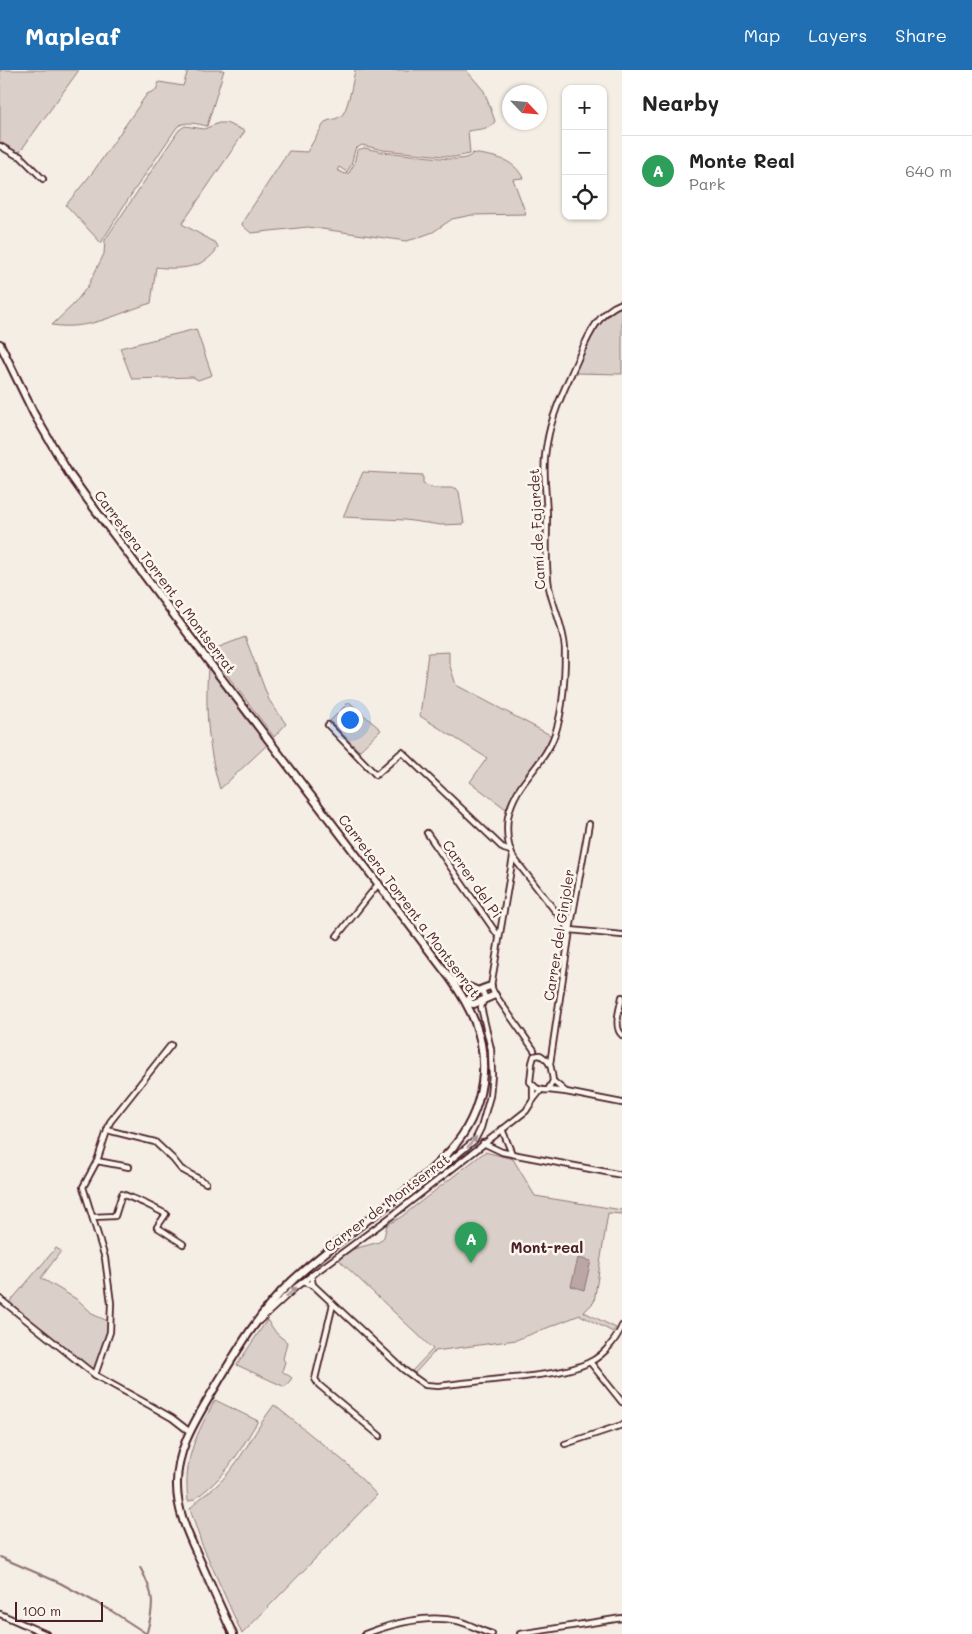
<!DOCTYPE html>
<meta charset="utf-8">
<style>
body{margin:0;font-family:Mali,sans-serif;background:#f2f2f2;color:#222}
.controls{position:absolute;right:15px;top:15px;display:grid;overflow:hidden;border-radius:10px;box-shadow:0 1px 4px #0004}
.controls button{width:45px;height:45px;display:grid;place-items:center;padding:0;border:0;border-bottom:1px solid #e0e0e0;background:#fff;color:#222;font:25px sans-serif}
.compass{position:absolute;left:502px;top:15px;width:45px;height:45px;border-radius:50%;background:#fff;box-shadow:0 1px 4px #0004;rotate:116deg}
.scale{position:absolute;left:15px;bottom:12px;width:88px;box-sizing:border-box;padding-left:5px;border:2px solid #4a1f2b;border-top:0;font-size:14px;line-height:18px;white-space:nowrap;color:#4a1f2b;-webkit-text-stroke:4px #fbf7ec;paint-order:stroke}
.you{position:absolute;left:349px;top:649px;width:18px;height:18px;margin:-12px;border:4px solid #fff;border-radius:50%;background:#1a73e8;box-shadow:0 0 0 8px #1a73e833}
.badge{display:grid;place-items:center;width:32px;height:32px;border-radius:50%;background:#1f6fb2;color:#fff;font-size:16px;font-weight:700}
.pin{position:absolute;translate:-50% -41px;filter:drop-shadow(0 1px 2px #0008)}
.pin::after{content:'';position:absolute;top:26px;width:18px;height:15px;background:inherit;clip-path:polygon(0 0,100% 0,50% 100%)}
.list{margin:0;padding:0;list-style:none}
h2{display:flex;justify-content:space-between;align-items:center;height:65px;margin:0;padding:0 20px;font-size:21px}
h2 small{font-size:16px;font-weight:400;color:#767676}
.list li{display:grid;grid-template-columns:32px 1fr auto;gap:15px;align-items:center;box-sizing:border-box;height:70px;padding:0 20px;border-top:1px solid #e0e0e0}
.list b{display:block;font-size:19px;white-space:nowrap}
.list p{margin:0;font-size:16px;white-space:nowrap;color:#767676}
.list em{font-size:16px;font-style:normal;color:#767676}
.icon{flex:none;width:28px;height:28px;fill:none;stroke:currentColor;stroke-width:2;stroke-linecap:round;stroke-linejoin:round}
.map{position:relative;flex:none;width:622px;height:1564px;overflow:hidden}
header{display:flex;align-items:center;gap:30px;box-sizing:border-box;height:70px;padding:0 25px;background:#1f6fb2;color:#fff}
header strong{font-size:24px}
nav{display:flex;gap:28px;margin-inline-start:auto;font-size:18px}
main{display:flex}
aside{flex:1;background:#fff}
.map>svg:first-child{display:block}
.green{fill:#dbd0c9;stroke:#92787a}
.water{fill:#baa7a5;stroke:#8d7174}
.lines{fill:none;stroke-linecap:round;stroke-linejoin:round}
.stream{stroke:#8d7174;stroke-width:2}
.street-casing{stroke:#4a1f2b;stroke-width:8}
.secondary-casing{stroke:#4a1f2b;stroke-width:10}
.street{stroke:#fbf7ec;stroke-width:4.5}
.secondary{stroke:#fbf7ec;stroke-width:6}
.oneway{fill:#ab9695}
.labels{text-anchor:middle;stroke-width:5;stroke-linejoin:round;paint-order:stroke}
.street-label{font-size:14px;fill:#4a1f2b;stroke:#fbf7ec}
.neighbourhood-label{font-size:15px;font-weight:bold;fill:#4a1f2b;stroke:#fbf7ec}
</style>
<header>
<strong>Mapleaf</strong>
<nav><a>Map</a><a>Layers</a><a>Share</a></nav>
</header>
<main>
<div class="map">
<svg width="622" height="1564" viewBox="0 0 622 1564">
<rect width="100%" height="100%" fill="#f4eee4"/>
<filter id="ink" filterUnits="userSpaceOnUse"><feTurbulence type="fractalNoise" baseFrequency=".02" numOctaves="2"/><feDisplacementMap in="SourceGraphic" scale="10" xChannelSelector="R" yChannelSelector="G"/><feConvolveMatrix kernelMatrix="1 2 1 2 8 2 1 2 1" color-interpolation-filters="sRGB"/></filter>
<g filter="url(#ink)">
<!-- green -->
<g class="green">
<polygon points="0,0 79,0 19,83 16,83 0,75"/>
<path d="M188,0H224L207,56C198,54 185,50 177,57L123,137L101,173L66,135L93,102L147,24L156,20L159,12L183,16Z"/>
<path d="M355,0H466L484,21L495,51C491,60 477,59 468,61L470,84L454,87L383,80L362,75L355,79L351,95L347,102L339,97L337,100L345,104L349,103L354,94L357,80L364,78L383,82L450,89C457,89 468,90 473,83C494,87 512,87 523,108L513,109L526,144L472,145L452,149L433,162L414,169L406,171L308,157L251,163L242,155L243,151L289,81L307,82L325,52C330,49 336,50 341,46C348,41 353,10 355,0Z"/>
<path d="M219,53H226L245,61L182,154L216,173L218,177C206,199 178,200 156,197L151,233C118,243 89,261 52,255L74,234L88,216L104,184L105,170L111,161L179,60L185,56L204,59Z"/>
<path d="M622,237V304L575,303C587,279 596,248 622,237Z"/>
<polygon points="196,259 212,305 198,310 193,307 132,309 120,278"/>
<polygon points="363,402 423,405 423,414 433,418 456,418 459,422 464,454 441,455 405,450 343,447"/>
<polygon points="245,567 269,630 286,654 274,667 209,581"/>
<polygon points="449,582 449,593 456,615 552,666 543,682 519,714 506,739 470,712 487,688 420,646 428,583"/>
<path d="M208,598L267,675L220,719C208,680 205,639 208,598Z"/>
<polygon points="349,632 381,660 359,681 330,651"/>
<polygon points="485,1082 513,1089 535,1126 622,1140 622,1144 608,1143 594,1232 584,1242 616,1258 613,1262 580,1245 516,1270 435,1281 415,1303 412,1301 433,1279 338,1189 339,1183 379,1172 384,1167 387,1155 401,1147"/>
<polygon points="56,1178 61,1181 41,1208 78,1230 94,1245 110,1252 109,1259 93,1301 9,1233"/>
<polygon points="267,1250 277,1264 287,1272 283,1289 285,1292 282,1301 292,1308 285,1317 237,1295"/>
<path d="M215,1330L258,1351C242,1376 230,1401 206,1420C201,1424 196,1429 190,1431H188C183,1388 196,1366 215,1330Z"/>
<path d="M274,1335L346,1393L377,1425L242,1564L201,1472L190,1439C199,1427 214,1420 224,1408C244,1386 256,1358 274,1335Z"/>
</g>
<!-- water -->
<polygon class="water" points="578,1188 591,1191 584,1220 571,1216"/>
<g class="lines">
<!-- stream -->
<g class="stream">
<polyline points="0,1487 60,1513 110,1540 147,1564"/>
<path d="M140,1497C154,1524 155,1533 147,1562"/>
</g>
<defs>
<g id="street">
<polyline points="0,76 16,85 20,86 43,109"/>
<polyline points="328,655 376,705 402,682 504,779 511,781"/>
<polyline points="427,763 499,867"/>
<polyline points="513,787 570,860 622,865"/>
<polyline points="337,866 379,813"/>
<path d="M622,927C620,938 613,957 622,965"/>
<path d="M534,980L494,923L491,916L513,787C507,774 506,762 508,747C515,712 541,699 553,669C564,644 565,606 565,579C564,557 553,538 549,517C545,493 547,469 547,445C546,421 542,396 547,373C552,343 565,318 577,291C587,269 597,242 622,233"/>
<path d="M540,985C552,992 551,998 553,1011L548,1020C539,1021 536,1018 530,1012L532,993L534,986Z"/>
<polyline points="550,994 570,860 589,754"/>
<polyline points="533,1015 533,1030 541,1020"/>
<polyline points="548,1020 566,1022 553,1011"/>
<polyline points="566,1022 622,1033"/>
<polyline points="107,1060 155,1072 173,1089 181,1099 206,1113"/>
<polyline points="483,1073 502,1082 512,1084 502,1059"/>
<polyline points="512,1084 622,1105"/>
<polyline points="97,1091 129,1097"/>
<polyline points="434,1099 446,1094 469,1075 475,1070 481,1058 490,1026 492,1005 491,979 481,937 485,927 483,922 450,908"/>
<polyline points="93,1147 115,1146 122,1124 144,1133 166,1144 157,1157 183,1174"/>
<polyline points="302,1212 313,1215 311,1205"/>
<path d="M313,1215L404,1300L425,1315L438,1316C463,1313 489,1310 514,1308C539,1305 567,1303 590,1292C604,1285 616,1270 622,1256"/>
<polyline points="0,1229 95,1305 151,1336 172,1348 190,1362"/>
<polyline points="333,1234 315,1309 319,1315 380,1366"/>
<polyline points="259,1251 296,1217 393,1145 526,1041 533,1030"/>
<polyline points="590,1292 622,1332"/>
<polyline points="95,1305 110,1262 111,1233 105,1188 83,1117 97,1091 110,1052 171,975"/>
<polyline points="565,1374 622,1355"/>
<polyline points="0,1544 46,1564"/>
<path d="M365,1564C394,1553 427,1544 458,1551C470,1554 480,1561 492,1564"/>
<polyline points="520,1564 622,1548"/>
</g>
<g id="secondary">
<path d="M0,274L34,344L68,402L88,430L203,584L450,908C471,937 485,967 483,1003C479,1063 442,1092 398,1127C363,1154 325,1180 292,1211C258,1243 235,1284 211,1324C194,1353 176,1381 177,1416C177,1444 191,1470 202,1495C212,1518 222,1541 233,1564"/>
<path d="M467,933C472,922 481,919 491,916"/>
<polyline points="467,933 474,934 495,925"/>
</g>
</defs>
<!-- street casing -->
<use href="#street" class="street-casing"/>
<!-- secondary casing -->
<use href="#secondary" class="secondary-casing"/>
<!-- street -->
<use href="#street" class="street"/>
<!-- secondary -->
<use href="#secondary" class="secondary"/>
</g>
<!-- one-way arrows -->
<defs><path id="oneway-solid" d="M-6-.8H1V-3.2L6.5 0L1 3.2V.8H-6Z" transform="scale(1.25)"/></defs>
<g class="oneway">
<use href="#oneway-solid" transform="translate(472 1072) rotate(-49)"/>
<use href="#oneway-solid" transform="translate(291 1222) rotate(-44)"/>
</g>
</g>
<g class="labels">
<!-- street labels -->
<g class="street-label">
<text transform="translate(537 459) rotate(-93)" y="5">Camí de Fajardet</text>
<text transform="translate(165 512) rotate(53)" y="5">Carretera Torrent a Montserrat</text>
<text transform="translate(472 809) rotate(55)" y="5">Carrer del Pi</text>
<text transform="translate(409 836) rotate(53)" y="5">Carretera Torrent a Montserrat</text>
<text transform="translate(559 865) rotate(-81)" y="5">Carrer del Ginjoler</text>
<text transform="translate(387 1133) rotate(-37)" y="5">Carrer de Montserrat</text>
</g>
<!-- neighbourhood labels -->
<g class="neighbourhood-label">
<text x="547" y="1183">Mont-real</text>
</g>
</g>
</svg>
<div class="controls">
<button>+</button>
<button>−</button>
<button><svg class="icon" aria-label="locate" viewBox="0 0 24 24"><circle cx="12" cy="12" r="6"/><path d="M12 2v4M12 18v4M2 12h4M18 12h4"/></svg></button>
</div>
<svg class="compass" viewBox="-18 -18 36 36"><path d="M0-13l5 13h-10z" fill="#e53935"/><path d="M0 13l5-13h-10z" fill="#767676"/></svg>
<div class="scale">100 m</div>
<div class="you"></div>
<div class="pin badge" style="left:471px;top:1193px;background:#2e9e5b">A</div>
</div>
<aside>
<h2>Nearby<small></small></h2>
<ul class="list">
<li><span class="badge" style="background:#2e9e5b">A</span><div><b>Monte Real</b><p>Park</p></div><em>640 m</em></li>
</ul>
</aside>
</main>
